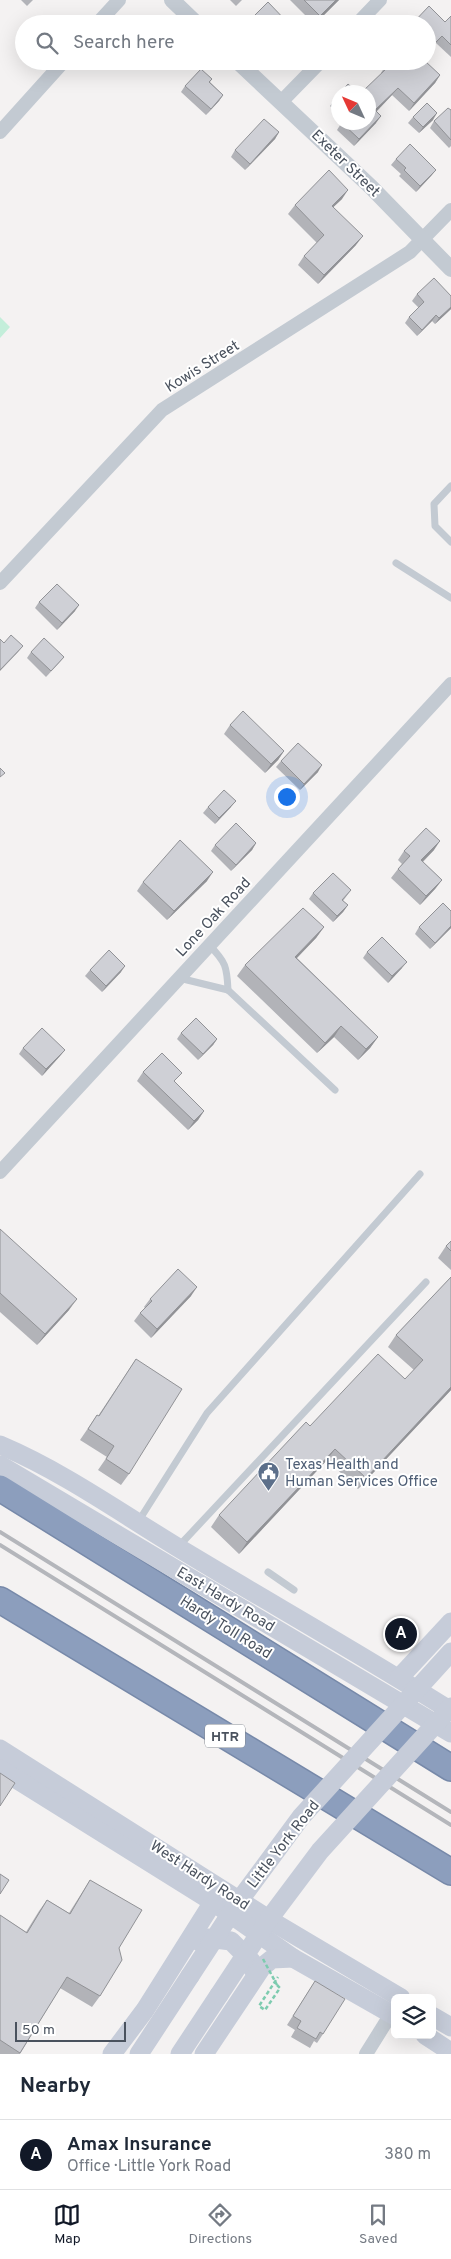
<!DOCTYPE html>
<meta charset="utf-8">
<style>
body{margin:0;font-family:Overpass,sans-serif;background:#f2f2f3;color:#1f2937}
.controls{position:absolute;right:15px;bottom:15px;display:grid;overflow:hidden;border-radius:8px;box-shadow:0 5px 20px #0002}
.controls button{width:45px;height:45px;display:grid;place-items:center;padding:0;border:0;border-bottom:1px solid #e0e1e3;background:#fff;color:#1f2937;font:25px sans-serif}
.compass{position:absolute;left:331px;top:85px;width:45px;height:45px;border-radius:50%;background:#fff;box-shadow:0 5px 20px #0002;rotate:314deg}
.scale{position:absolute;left:15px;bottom:12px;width:111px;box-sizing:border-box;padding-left:5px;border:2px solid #4a525e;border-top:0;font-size:14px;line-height:18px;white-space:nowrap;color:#4a525e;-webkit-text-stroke:4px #fff;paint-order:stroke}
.you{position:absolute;left:286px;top:796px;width:18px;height:18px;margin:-12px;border:4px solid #fff;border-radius:50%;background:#1a73e8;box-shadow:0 0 0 8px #1a73e833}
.badge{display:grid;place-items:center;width:32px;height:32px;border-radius:50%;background:#111827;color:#fff;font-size:16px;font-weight:700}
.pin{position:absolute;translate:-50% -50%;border:2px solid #fff;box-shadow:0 1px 5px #0006}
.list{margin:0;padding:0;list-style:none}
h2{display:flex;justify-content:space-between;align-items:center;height:65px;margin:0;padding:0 20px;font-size:21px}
h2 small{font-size:16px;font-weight:400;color:#747a83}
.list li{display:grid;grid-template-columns:32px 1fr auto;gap:15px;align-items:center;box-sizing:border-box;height:70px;padding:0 20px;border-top:1px solid #e0e1e3}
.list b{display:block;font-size:19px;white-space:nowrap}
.list p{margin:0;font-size:16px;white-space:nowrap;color:#747a83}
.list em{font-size:16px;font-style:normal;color:#747a83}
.icon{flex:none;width:28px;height:28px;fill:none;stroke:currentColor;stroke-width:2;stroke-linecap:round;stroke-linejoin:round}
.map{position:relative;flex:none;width:451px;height:2054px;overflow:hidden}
.search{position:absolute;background:#fff;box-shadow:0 5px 20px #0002;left:15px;right:15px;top:15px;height:55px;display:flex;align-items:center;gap:12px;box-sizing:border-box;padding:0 18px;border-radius:28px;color:#747a83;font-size:19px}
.sheet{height:135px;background:#fff}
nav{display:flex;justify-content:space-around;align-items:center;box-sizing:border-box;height:70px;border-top:1px solid #e0e1e3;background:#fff;font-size:14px;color:#747a83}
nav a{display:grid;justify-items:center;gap:2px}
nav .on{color:#111827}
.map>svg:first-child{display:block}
.park{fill:#c3eeda}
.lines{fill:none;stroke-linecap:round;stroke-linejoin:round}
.motorway-casing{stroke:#7789a9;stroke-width:28}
.path{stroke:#7dcbaf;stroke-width:2.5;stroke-dasharray:4 2.5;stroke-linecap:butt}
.service{stroke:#c3cad2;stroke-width:7}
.minor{stroke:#c3cad2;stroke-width:14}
.tertiary{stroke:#c3cad2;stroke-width:16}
.secondary{stroke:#c6ccd9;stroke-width:19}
.motorway{stroke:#8c9ebd;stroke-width:25}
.rail{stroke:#b4b6bb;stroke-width:4}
.path-bridge{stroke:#7dcbaf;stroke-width:2.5;stroke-dasharray:4 2.5;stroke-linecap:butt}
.secondary-bridge{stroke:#c6ccd9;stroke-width:19}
.wall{fill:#b2b3b8}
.shaded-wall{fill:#919296}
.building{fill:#cfd0d6;stroke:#919296}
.labels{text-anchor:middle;stroke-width:4;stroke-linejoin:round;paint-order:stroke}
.shield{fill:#fff;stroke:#80868e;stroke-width:1}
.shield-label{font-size:14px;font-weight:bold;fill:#4a525e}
.street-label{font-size:15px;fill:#4a525e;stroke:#fff}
.service-label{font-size:15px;fill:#4e5e75;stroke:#fff;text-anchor:start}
</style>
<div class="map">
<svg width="451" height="2054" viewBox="0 0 451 2054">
<rect width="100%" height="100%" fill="#f4f2f2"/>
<!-- park -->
<polygon class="park" points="0,317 10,327 0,338"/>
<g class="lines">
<defs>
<g id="motorway">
<polyline points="0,1488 451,1768"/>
<polyline points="0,1600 451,1872"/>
</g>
</defs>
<!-- motorway casing -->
<use href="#motorway" class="motorway-casing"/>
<!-- path -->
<polyline class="path" points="277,1985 280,1988 265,2010 259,2006 278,1977"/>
<!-- service -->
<g class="service">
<polyline points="451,486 434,504 435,526 451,542"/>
<polyline points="396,563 451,598"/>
<path d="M209,945C226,962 227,967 228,990"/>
<polyline points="179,978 228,990 335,1090"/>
<polyline points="138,1522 207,1413 420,1174"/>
<polyline points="178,1547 426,1282"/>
<polyline points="268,1572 294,1590"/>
</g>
<!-- minor -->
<g class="minor">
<polyline points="97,24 119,0"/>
<polyline points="357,24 380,0"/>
<polyline points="281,102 321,61"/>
<polyline points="0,132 64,61"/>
<polyline points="0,583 162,410 410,252 451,210"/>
<polyline points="0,1172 451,684"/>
<polyline points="366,2054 391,2014"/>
</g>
<!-- tertiary -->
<g class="tertiary">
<polyline points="172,0 197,24"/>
<polyline points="237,61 371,187 451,269"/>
</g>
<!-- secondary -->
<g class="secondary">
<path d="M0,1445C66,1473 125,1516 187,1553C275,1606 364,1656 451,1711"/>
<polyline points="0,1465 451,1733"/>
<polyline points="399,1678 451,1622"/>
<polyline points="0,1749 278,1925 401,1998"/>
<polyline points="0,1769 213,1902 293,1958 395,2016"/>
<polyline points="200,1942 207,1938 231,1941 252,1962 252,1968"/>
<polyline points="432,2016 451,2027"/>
<polyline points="425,2035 451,2052"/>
<polyline points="112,2054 145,2010 213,1902"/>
<polyline points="139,2054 190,1976"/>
<polyline points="180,2054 219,1995"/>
<polyline points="204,2054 262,1967 272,1959 293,1958"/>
</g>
<!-- motorway -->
<use href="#motorway" class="motorway"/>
<!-- rail -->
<g class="rail">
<polyline points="0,1532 451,1812"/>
<polyline points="0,1545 451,1825"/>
</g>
<!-- path-bridge -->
<polyline class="path-bridge" points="263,1959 277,1985"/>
<!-- secondary-bridge -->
<g class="secondary-bridge">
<polyline points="190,1976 239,1901 301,1817 451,1652"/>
<polyline points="219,1995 269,1919 320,1851 451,1707"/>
</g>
</g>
<!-- wall -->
<g class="wall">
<polygon points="21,0 33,0 27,6"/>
<polygon points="230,0 242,0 236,6"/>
<polygon points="290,0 339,0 315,24 314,24"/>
<polygon points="255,15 289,24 253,24 251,21"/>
<polygon points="451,16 451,57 436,43 445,22"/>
<polygon points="386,65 440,75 435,83 409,111 392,95 377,111 376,123 354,146 337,130 342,122 368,122 382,73 381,73"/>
<polygon points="212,79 210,82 223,95 219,101 206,115 181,92 185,86"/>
<polygon points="338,95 338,114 330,106"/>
<polygon points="451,110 451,146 449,148 430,128 434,121"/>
<polygon points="413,117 433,120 419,133 408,123"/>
<polygon points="279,132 275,139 245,170 231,157 235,150"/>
<polygon points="396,159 436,170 431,176 416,192 399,176 401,174 391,165"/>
<polygon points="342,199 333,207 356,245 318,284 298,265 304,256 317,243 288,214 295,205"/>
<polygon points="417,294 451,309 435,324 432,321 417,336 405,323 409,317 419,308 412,301"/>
<polygon points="39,602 75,611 57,630 35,608"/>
<polygon points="31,652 64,657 59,663 46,677 27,658"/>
<polygon points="230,725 284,751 278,760 265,773 224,734"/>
<polygon points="281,761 318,772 300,790 276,767"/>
<polygon points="208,807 231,807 215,824 203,813"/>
<polygon points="256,843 252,850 231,871 211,851 215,845"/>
<polygon points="434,850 423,862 442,880 435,889 420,905 391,878 398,869 402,864 398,860 404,851"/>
<polygon points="207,881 167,920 137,891 143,882"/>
<polygon points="351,890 343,901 348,905 343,912 333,922 309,899 313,893"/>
<polygon points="451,911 451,928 430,949 415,934 419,927"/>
<polygon points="324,927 316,938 297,958 378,1037 370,1048 358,1060 334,1037 317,1053 237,976 245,965"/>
<polygon points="367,952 402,968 388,983 363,958"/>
<polygon points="90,970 121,972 102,992 85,976"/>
<polygon points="181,1033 217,1039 213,1045 198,1060 177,1039"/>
<polygon points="23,1048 65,1050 60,1056 42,1076 19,1054"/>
<polygon points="143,1072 175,1083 204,1111 198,1120 188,1130 137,1081"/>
<polygon points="0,1229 69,1310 37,1345 0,1312"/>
<polygon points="451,1241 451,1270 438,1258 446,1246"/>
<polygon points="451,1277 451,1390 358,1489 327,1460 239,1554 211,1527 219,1515 310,1426 405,1379 414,1370 388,1347 396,1335"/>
<polygon points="191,1296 151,1338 134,1321 140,1313 145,1308 144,1307 150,1299"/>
<polygon points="136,1359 129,1474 121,1485 98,1470 107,1457 80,1440 97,1415 98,1416"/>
<polygon points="90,1880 119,1948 100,1996 92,2007 60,1988 20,2054 0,2054 0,1915 26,1932 39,1911 47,1900 69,1913"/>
<polygon points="315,1981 323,2034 317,2043 314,2041 310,2048 291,2037 295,2030 287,2025"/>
</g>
<!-- shaded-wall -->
<g class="shaded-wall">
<polygon points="336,0 339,0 315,24 320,16"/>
<polygon points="442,36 436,43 427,53 427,51"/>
<polygon points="440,75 435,83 409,111 414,103"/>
<polygon points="398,88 392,95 370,118 375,110"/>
<polygon points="223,95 219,101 206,115 211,109"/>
<polygon points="437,113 433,120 419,133 423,127"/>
<polygon points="381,116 376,123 354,146 359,139"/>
<polygon points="279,132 275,139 245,170 250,164"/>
<polygon points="436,170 431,176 416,192 420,186"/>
<polygon points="348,190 342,199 325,215 332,206"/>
<polygon points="363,236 356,245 318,284 324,275"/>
<polygon points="451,307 451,309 435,324 439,318"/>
<polygon points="436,315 432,321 417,336 422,330"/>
<polygon points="79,605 75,611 57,630 62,623"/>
<polygon points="23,646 18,652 0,671 0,670"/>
<polygon points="284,751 278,760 265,773 271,764"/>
<polygon points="322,765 318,772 300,790 304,784"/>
<polygon points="236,801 231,807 215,824 219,818"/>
<polygon points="440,841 434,850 415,869 421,860"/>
<polygon points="256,843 252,850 231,871 236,865"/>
<polygon points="213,872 207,881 167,920 174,911"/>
<polygon points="442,880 435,889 420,905 426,896"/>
<polygon points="348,905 343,912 333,922 337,916"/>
<polygon points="451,926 451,928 430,949 435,943"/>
<polygon points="324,927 316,938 287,968 295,957"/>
<polygon points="407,962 402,968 388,983 392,976"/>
<polygon points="125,966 121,972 102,992 106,986"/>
<polygon points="341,1026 334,1037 317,1053 325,1043"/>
<polygon points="378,1037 370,1048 358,1060 366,1049"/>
<polygon points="217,1039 213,1045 198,1060 203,1054"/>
<polygon points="65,1050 60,1056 42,1076 46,1069"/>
<polygon points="204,1111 198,1120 188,1130 194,1121"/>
<polygon points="197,1287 191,1296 151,1338 157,1329"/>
<polygon points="77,1299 69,1310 37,1345 45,1334"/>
<polygon points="451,1387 451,1390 358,1489 366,1478"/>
<polygon points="335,1449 327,1460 239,1554 247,1542"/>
</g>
<!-- building -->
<g class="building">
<polygon points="304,0 336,0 320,16"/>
<polygon points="268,2 289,24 264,24 255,15"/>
<polygon points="429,6 445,22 451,16 451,45 442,36 427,51 427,24 412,24"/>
<polygon points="390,61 425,61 440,75 414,103 398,88 375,110 381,116 359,139 342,123 368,122 368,92 362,92 388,67 386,65"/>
<polygon points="201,69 212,79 209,82 223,95 211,109 185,86"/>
<polygon points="348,84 357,92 341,92"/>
<polygon points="338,95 338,101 335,98"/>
<polygon points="427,103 437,113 423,127 413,117"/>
<polygon points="448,108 451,110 451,140 434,121"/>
<polygon points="264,119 279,132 250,164 235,150"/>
<polygon points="410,144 436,170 420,186 404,170 406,168 396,159"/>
<polygon points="329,170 348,190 332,206 363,236 324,275 304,256 324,235 295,205"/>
<polygon points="434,278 451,296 451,307 439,318 436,315 422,330 409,317 424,302 417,294"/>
<polygon points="57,584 79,605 62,623 39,602"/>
<polygon points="11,635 23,646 0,670 0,639 4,643"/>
<polygon points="44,638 64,657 51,671 31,652"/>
<polygon points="243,711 284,751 271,764 230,725"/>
<polygon points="298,743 322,765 304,784 281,761"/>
<polygon points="0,768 5,773 0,777"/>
<polygon points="224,790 236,801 219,818 208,807"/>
<polygon points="236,823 256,843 236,865 215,845"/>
<polygon points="426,828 440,841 421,860 442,880 426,896 398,869 410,856 404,851"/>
<polygon points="180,840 213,872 174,911 143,882"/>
<polygon points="333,873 351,890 342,900 348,905 337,916 313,893"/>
<polygon points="443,903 451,911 451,926 435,943 419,927"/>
<polygon points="303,908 324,927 295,957 378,1037 366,1049 341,1026 325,1043 245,965"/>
<polygon points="382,937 407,962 392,976 367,952"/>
<polygon points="109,950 125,966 106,986 90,970"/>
<polygon points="196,1018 217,1039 203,1054 181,1033"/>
<polygon points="42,1028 65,1050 46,1069 23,1048"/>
<polygon points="162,1053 182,1073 174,1081 204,1111 194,1121 143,1072"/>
<polygon points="0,1229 77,1299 45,1334 0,1293"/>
<polygon points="451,1241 451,1251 446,1246"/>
<polygon points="178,1269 197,1287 157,1329 140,1313 152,1301 150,1299"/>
<polygon points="451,1277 451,1387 366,1478 335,1449 247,1542 219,1515 306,1422 310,1426 378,1354 405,1379 423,1360 396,1335"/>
<polygon points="136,1359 182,1389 129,1474 106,1459 114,1446 88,1429 97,1415 99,1416"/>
<polygon points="0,1773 15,1783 0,1806"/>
<polygon points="0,1874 9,1880 0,1894"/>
<polygon points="90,1880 142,1910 119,1948 122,1960 100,1996 67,1977 20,2053 0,2040 0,1915 27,1933 47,1900 70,1914"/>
<polygon points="315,1981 345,1999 323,2034 320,2032 316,2039 297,2028 301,2021 293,2016"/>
</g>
<!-- icons -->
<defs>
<symbol id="civic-pin" viewBox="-11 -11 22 30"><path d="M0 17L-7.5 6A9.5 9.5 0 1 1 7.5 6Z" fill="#5c6f8a" stroke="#fff"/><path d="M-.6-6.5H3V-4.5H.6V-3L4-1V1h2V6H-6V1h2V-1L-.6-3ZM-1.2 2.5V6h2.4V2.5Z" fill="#fff"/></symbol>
</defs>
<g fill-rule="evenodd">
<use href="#civic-pin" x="256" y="1460" width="25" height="34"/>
</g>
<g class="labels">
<!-- shield labels -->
<rect class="shield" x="205" y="1724.5" width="40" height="23" rx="4"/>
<g class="shield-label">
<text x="225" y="1741">HTR</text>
</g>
<!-- street labels -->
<g class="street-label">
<text transform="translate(346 163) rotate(44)" y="5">Exeter Street</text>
<text transform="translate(202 366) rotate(-32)" y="5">Kowis Street</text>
<text transform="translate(213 917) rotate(-47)" y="5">Lone Oak Road</text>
<text transform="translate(226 1599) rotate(31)" y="5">East Hardy Road</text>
<text transform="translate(226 1627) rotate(32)" y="5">Hardy Toll Road</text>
<text transform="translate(283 1844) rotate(-52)" y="5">Little York Road</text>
<text transform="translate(200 1875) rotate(33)" y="5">West Hardy Road</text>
</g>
<!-- service labels -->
<g class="service-label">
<text x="285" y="1469">Texas Health and<tspan x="285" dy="17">Human Services Office</tspan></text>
</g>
</g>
</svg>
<div class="controls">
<button><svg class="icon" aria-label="layers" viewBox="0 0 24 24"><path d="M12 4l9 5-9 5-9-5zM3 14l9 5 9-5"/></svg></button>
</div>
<svg class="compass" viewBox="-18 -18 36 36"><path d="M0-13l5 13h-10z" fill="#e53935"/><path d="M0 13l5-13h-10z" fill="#747a83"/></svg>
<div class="scale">50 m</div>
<div class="you"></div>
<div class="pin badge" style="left:401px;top:1634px">A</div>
<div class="search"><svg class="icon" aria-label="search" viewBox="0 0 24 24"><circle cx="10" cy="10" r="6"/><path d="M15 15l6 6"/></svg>Search here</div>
</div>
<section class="sheet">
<h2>Nearby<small></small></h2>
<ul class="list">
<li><span class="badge">A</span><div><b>Amax Insurance</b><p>Office · Little York Road</p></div><em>380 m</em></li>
</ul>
</section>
<nav>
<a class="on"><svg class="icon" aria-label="map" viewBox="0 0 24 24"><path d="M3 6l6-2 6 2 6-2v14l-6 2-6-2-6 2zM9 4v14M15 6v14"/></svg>Map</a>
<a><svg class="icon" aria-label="directions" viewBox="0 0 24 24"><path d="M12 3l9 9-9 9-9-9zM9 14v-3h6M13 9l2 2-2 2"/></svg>Directions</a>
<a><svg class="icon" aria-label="saved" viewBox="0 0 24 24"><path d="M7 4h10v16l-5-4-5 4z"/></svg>Saved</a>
</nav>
